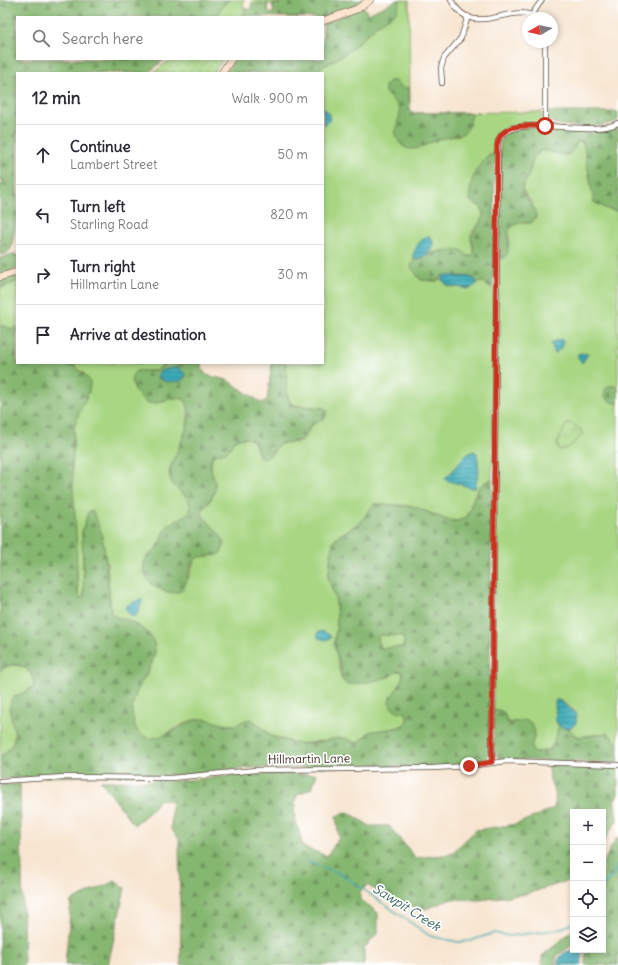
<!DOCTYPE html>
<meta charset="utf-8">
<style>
body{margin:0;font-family:Delius,sans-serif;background:#f7f7f7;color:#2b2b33}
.controls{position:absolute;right:12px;bottom:12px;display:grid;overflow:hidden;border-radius:0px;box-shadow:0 2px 6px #0003}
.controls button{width:36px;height:36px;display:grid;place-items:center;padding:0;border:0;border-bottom:1px solid #e1e1e2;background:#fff;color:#2b2b33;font:20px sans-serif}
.compass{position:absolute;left:522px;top:12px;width:36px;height:36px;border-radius:50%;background:#fff;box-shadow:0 2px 6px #0003;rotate:261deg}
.stop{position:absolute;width:12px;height:12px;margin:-9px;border:3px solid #c8321e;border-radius:50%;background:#fff}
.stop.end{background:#c8321e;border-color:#fff;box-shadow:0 1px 4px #0008}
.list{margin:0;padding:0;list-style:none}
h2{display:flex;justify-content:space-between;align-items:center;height:52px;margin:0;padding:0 16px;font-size:17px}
h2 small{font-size:13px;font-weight:400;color:#7c7c81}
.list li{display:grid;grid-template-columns:26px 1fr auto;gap:12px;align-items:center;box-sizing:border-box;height:60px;padding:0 16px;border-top:1px solid #e1e1e2}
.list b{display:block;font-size:15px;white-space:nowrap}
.list p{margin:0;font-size:13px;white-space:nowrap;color:#7c7c81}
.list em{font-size:13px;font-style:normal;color:#7c7c81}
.icon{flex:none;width:22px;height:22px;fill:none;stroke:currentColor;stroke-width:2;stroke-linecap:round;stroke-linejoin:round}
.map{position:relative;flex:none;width:618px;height:965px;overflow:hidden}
.search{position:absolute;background:#fff;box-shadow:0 2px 6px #0003;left:16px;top:16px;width:308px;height:44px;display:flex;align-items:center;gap:10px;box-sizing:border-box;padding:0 14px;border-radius:0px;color:#7c7c81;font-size:15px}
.panel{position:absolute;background:#fff;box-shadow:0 2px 6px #0003;left:16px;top:72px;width:308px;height:292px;border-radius:0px}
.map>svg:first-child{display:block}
.green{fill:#a8d683;stroke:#728050}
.forest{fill:url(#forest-firs);stroke:#607048;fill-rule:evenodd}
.wetland{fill:url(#wetland-marsh);stroke:#728050}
.park{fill:url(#park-dots);stroke:#728050}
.water{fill:url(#water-rules);stroke:#3a6a6a}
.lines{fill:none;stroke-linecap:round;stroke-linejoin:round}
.stream{stroke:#3aaab7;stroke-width:1.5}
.street-casing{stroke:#574639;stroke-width:6}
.secondary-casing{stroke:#574639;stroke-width:8}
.street{stroke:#fff;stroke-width:4.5}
.secondary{stroke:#fce5cf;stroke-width:7}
.route{stroke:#c8321e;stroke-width:5}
.labels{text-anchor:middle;stroke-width:3.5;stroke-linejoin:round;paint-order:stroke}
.street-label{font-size:12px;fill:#3b2a1e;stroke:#fff}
.water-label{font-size:13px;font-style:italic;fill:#3b6463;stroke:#fff}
</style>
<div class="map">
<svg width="618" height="965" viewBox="0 0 618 965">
<defs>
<pattern id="forest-firs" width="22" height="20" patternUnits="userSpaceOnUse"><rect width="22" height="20" fill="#86b771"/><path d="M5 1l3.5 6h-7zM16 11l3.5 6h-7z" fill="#6f955c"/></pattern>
<pattern id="wetland-marsh" width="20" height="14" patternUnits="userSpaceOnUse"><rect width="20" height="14" fill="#a8d683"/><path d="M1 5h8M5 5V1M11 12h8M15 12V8" fill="none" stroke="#92b871"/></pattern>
<pattern id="park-dots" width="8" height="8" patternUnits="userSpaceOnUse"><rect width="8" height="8" fill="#a8d683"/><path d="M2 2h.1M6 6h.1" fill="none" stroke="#92b871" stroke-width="1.8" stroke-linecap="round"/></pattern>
<pattern id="water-rules" width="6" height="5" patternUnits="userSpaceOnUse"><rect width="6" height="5" fill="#3aaab7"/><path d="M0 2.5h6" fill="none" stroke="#328b94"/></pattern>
</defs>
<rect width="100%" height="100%" fill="#fff"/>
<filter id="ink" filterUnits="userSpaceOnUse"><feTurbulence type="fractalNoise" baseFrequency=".025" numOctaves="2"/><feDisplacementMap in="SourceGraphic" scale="8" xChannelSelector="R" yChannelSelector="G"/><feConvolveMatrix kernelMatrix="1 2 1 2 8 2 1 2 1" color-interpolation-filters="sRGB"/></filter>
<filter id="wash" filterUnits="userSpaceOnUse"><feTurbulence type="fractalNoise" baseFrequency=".012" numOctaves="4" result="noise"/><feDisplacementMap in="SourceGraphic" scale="16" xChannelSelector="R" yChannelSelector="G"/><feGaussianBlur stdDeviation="0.9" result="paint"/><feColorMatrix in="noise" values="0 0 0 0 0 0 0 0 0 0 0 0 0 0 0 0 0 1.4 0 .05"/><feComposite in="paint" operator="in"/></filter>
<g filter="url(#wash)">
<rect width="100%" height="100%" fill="#f7e5d0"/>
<!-- green -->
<g class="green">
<polygon points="229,0 244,0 243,8 247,9 242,13 243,17 218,17 220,9"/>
<polygon points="253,0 282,0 277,4 259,3 251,6"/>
<path d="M400,0H409L410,113L542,112V119L538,123C513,129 497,118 495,153C477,159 469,183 470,200L481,207C487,222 474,225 471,236C470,243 475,248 472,256H468L457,249L428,254L431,250L432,238L428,236L423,239L417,246L413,255L414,259L411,267L421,280L435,281L441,279L448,286L470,289L479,282H483L489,287L493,286L492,479L484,483L474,497L467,517L458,521L447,520L413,506L374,504L361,522L336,537L333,542L328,577L336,601L337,625L334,642L341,677L354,683L388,677L396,671H401L403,674L401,685L391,697L407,714V722L402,726L390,729L371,732L357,743L344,738L299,744L271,736L257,723C248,723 239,726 230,725C219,725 205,719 194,720C176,723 145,760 133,721C124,689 164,666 153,642C148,632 135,623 125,619C119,617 115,618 111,614L107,563L88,513L82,532L84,597L80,598L78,593L72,481L74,429L80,407L86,398L84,373L76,369L74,363H166L156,371H136L132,384L144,401C148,401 153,403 157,403C167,401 178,392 187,403C193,428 176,450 169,472L189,501L190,510C184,519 173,522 165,531C161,538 160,545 154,551L163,591L177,592L187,582L195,559L201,555H216L222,539L201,513L212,498C212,487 207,461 215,453C233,452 225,447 235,439C257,436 252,440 259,456L264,459L273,453L279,444L299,442L306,436L311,425L324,419V408L293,405C283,398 286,375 286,363H323V73H312L348,52L400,3Z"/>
<path d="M581,141L585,148L594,202L607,209L618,211V745C615,742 613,737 610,735C595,729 580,746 569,729L571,728L576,712L560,700L557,724L559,726C554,743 555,752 534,752L531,747L535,734L508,723L504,713L493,709L498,258C501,253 508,247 509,242C511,237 506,231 511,227C519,219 531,227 536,217L532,204L522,189L529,174L533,158L543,149L560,155H569L577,142Z"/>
<polygon points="17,281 17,327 12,329 0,325 0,289"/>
<polygon points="380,635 403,636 404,647 379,648 378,636"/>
<path d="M11,665C25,665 31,670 34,683C30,693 18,694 11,700C6,725 28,736 0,757V670Z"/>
</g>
<!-- forest -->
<g class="forest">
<polygon points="0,0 229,0 220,9 218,17 17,17 17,59 165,59 148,73 17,73 17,215 11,249 7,253 0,255 0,183 2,183 4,179 0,181"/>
<polygon points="282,0 366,0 358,5 323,18 242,16 247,9 251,10 251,6 259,3 269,4 267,5 269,14 274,12 272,4 279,4"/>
<polygon points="397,0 400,0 398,9 395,13 376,26 348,52 312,73 225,73 235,59 323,59 323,24 364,7 368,14"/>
<path d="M390,81H396L403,88H409L410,113H472C468,134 466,134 445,138C434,139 424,148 413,149C403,150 394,139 396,129C396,121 402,117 399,108C396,101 389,98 385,92V86Z"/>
<path d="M548,112H618V120C610,128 555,129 548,120Z"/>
<path d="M618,127V211L607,209L594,202L583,141L577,142L573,150L567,155L541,150L533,158L529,174L522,187C523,199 536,204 536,217L531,223C526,223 520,222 515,225C501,230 515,251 503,259L499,258L500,144C501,138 506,132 512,130C542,120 586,139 618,127Z"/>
<path d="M495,153L493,286L489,287L483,282H477C471,273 454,278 444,275L437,281L421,280L411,267L414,259L418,260L435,252L455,249L461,250L468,256H472L474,249L471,237C474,229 489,218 481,207C478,203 473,204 470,200C469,182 477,159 495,153Z"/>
<polygon points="12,254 17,255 17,269 0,274 0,258"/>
<polygon points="17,275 17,281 0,289 0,280"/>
<path d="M0,325L12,329L17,327V363H74C77,373 88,373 90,383C91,395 76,413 74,429C70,463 74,498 76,532C77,553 76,573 78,593L80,598L84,597L82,532L88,512L93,511L100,529L104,546L111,613L114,616C120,619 126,619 131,622C189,650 121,682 134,722C135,728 138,734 144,736C160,744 180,725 195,720C207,716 218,725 230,725C238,726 243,720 250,719C258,722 261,729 267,733C273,739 288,741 296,743C312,747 329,737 345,738C349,738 351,743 356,743C362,742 365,734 370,732C381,728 411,732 407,714L393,709L389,702C392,690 401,690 403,674L401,671C395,670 393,676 388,677C376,681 360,684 347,684L342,680L340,664L334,645L337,625L336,601L328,577L333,542L336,538L361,522L374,504L413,506L447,520L458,521L467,517L474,497L479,487L492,479L489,750L487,758L475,763L451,766L250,768L175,776L97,775L0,779V757C28,736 6,725 11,700C18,692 30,694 34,683C30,665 16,659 0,670ZM380,635L403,636L404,647L379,648L378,637Z"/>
<path d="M166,363H201L202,369L206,375L227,380L262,403L267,400L272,363H286L287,394L290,403L297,406L324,408L328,411L324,419L311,425L302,440L279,444L267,458H261L254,440L245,438L235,439L228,451L212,456C207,469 217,477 215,489C214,500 203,504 201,513C205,523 237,541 218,555L198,557L192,563L183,590C177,593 168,593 162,590C148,586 137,569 148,556C152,553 156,550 159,546C163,540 163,532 168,526C175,520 185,518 190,510C194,493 166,490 170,471C173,453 199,418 185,400C172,393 160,405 147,403C138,397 125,380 136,371H156ZM178,367L185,378L183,379L163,381L158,378L171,369Z"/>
<polygon points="609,386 618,386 618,404 609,401 605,397 605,389"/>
<polygon points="493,709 502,711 508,723 524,720 530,722 535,731 531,747 534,752 545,751 552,748 559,726 569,729 573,734 578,737 608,733 618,745 618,763 499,759 494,753"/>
<path d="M549,765L618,768V795L614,800L617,820L603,843V812H573V878L571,880L526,894L479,900L452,899L426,909L397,903L367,885L360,892V899L378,913V933L364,948V965H181L179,839L171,829L172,801L159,799L152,810L134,825L101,781H177L249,774H317L312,788L297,795L294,813L303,847L327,856L339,838L336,816L348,812L370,826H389L416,858L451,854L476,830L517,824L554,808C560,789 545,782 549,765Z"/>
<polygon points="20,784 24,965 0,965 0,785"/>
<polygon points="618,837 618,965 585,965 585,950 603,950 603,864 611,847"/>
<polygon points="115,881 125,888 108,965 65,965 71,901"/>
<polygon points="573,930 573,945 557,955 555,965 542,965 542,956"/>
</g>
<!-- wetland -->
<polygon class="wetland" points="567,423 571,423 581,430 582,435 568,448 559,450 557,444"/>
<!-- park -->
<polygon class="park" points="175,59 223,59 213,73 153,73 166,63"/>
<!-- water -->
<g class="water">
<path d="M323,108C329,111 330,115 329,121L323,125Z"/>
<path d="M428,236L433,241C434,251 425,258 415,260L413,255C416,247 420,239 428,236Z"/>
<polygon points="443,275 469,277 475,279 477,284 470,289 449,286 442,280"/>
<polygon points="560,339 563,341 561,348 555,354 551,343"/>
<polygon points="579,353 588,354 582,363 579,360 577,355"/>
<polygon points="178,367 186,375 181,381 167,382 157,377 160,371"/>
<path d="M474,451L477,453L479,469L475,489L446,480L445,478C457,470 459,456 474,451Z"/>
<polygon points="140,599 143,600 136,616 132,617 125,609 126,606"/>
<polygon points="322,631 330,635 331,638 326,640 318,638 317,633"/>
<polygon points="557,699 577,714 576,723 571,728 562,728 556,722 555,702"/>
<path d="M573,950H582V965H557C559,955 563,952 573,950Z"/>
</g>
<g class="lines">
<!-- stream -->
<g class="stream">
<polyline points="308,862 334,871 344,876 430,936 458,942 470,941 494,933 510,936 548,931 560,929 573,923"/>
<path d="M603,885C612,878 615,872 618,861"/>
</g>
</g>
</g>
<g filter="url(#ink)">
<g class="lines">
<defs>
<g id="street">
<path d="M451,0C474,42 510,0 538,18"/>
<polyline points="533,13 542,0"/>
<polyline points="545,42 545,126"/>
<polyline points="442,83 441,68 444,58 461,38 468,16"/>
<path d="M492,762L498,141C510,110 589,139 618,123"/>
<polyline points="0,781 65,777 171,778 256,770 433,768 469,766 507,761 618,765"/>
</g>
<g id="secondary">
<polyline points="323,21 357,9 370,0"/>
<polyline points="222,73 231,59"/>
<polyline points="0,277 17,272"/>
</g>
</defs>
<!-- street casing -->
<use href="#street" class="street-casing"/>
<!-- secondary casing -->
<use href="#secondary" class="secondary-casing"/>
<!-- street -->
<use href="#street" class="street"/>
<!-- secondary -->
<use href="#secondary" class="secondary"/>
</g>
</g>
<g class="lines" filter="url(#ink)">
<!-- route -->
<path class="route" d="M469,766L492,762L497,145C501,122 527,126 545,126"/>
</g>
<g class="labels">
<!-- street labels -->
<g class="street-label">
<text transform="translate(309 759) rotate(-1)" y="4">Hillmartin Lane</text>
</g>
<!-- water labels -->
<g class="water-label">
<text transform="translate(407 907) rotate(32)" y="5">Sawpit Creek</text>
</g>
</g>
</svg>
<div class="controls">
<button>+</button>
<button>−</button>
<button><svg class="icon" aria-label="locate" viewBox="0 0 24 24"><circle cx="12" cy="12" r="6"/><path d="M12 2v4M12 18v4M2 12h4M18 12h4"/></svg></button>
<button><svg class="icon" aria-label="layers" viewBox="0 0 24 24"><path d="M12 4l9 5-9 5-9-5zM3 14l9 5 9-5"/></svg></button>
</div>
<svg class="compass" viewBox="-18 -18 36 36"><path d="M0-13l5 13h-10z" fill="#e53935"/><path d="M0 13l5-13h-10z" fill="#7c7c81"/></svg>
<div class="stop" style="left:545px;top:126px"></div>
<div class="stop end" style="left:469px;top:766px"></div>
<div class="search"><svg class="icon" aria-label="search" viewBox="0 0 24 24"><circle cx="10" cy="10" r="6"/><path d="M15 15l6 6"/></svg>Search here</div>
<section class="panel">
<h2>12 min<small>Walk · 900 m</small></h2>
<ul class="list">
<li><svg class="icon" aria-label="ahead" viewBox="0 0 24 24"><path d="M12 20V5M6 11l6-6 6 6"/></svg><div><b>Continue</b><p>Lambert Street</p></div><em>50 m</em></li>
<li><svg class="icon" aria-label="left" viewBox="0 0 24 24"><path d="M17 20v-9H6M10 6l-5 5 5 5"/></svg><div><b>Turn left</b><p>Starling Road</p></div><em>820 m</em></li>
<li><svg class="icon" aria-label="right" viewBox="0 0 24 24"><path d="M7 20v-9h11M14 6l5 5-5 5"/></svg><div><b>Turn right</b><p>Hillmartin Lane</p></div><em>30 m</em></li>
<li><svg class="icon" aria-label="arrive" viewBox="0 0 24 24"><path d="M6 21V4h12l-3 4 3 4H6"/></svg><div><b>Arrive at destination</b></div></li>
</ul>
</section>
</div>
